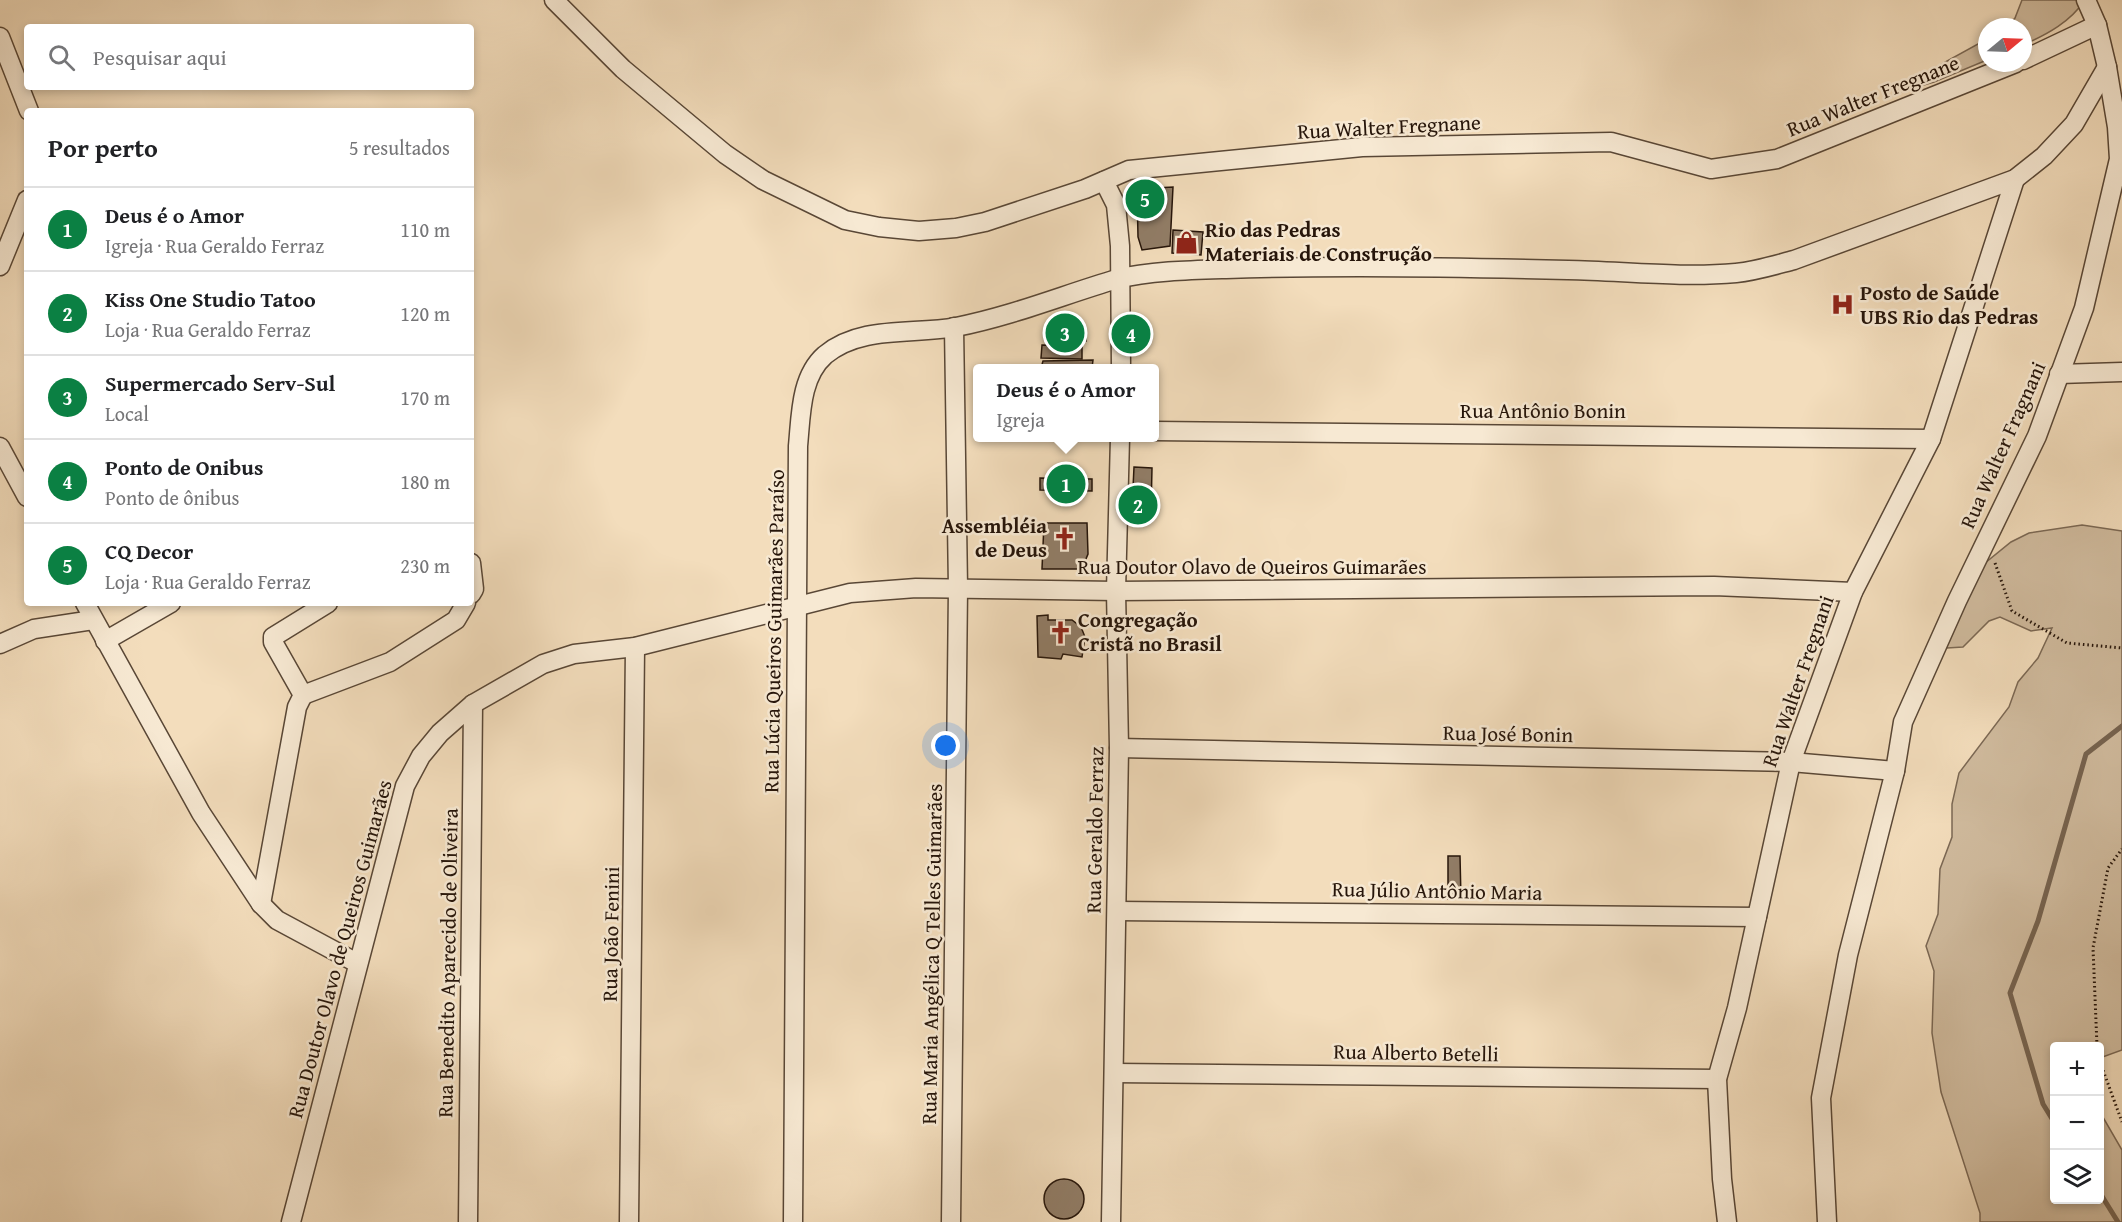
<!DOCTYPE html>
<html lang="pt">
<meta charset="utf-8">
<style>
body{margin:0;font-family:"Gentium Book Plus",serif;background:#f2f2f2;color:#202124}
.controls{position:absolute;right:18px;bottom:18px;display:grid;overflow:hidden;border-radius:6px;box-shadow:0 3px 9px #0003}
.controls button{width:54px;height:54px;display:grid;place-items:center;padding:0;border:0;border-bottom:2px solid #e0e0e0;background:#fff;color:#202124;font:30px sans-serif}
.compass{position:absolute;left:1978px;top:18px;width:54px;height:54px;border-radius:50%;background:#fff;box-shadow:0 3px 9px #0003;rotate:71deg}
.you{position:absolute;left:946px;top:746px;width:21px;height:21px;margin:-15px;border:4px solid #fff;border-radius:50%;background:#1a73e8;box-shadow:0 0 0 9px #1a73e833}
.badge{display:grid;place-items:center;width:39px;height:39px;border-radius:50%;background:#0b8043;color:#fff;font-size:20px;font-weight:700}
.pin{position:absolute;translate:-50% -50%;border:3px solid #fff;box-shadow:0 2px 6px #0006}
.popup{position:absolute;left:973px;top:364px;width:186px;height:78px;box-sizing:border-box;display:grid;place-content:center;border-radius:6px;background:#fff;filter:drop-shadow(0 2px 4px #0005);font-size:20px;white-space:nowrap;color:#757577}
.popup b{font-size:22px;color:#202124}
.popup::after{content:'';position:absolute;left:50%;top:100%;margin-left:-12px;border:12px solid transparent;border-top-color:#fff}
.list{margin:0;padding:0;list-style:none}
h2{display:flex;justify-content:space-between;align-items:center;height:78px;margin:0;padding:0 24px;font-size:26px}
h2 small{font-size:20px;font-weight:400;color:#757577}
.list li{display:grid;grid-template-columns:39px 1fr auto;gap:18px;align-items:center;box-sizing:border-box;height:84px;padding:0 24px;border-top:2px solid #e0e0e0}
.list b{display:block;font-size:22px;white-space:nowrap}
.list p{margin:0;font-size:20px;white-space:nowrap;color:#757577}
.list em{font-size:20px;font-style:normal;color:#757577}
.icon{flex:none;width:33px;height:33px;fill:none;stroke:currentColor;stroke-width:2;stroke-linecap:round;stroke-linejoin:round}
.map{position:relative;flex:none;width:2122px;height:1222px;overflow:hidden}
.search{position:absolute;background:#fff;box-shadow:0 3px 9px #0003;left:24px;top:24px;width:450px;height:66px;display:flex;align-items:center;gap:15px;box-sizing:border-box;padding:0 21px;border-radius:6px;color:#757577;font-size:22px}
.panel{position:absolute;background:#fff;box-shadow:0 3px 9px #0003;left:24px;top:108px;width:450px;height:498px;border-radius:6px}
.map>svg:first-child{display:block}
.green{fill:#d0bb9e;stroke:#7b6854;stroke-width:1.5}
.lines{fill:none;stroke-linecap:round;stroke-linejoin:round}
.stream{stroke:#776450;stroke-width:5}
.building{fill:#917d67;stroke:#26150a;stroke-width:1.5}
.minor-casing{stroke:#594736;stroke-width:21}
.path{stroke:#26150a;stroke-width:3;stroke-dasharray:1.5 3;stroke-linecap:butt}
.minor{stroke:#f7e9d3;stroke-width:18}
.labels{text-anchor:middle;stroke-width:5;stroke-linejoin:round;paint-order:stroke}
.street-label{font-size:21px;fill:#26150a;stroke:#f7e9d3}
.poi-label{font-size:21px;font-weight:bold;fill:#26150a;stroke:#f7e9d3;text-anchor:start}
</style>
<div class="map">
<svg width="2122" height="1222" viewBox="0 0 2122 1222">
<rect width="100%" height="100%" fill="#f3ddbc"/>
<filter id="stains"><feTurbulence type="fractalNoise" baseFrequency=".00333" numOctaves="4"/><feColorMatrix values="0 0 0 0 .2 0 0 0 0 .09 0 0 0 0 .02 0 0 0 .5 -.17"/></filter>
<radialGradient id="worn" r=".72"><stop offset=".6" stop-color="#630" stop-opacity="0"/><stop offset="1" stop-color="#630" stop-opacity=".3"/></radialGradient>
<!-- green -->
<g class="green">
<path d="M2022,0H2085C2070,22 2048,34 2023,45V27H2007L2015,18Z"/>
<polygon points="1987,39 1987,60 1934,82 1900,92 1896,89"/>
<polygon points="2082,525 2122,531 2122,1050 2100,1058 2100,1046 2054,1046 2054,1200 2100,1200 2100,1112 2122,1150 2122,1222 1980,1222 1980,1213 1941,1092 1932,1033 1934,971 1926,946 1938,914 1940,869 1952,837 1952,804 1959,773 2009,707 2018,682 2038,658 2052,628 2031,631 2000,617 1989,621 1963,647 1947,648 1944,641 1974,572 2011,542 2029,533"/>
</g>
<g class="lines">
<!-- stream -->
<g class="stream">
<polyline points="2054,1122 2043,1104 2010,993 2038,921 2086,754 2122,726"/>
<polyline points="2100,1193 2118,1222"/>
</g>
</g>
<!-- building -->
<g class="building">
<polygon points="1173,187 1170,246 1142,250 1138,237 1137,189"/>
<polygon points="1173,230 1203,232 1201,255 1172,253"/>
<polygon points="1072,317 1084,326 1086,341 1045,339 1046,326"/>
<polygon points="1042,345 1082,346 1082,359 1041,358"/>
<polygon points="1093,360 1092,368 1041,368 1043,361"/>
<polygon points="1134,467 1152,468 1151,512 1133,511 1134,492 1145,493 1144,489 1133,488"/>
<polygon points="1040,478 1092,479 1092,491 1040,490"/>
<polygon points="1044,523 1087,523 1088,554 1083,566 1077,569 1042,569"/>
<polygon points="1048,615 1048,620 1072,620 1081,627 1085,637 1082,657 1063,654 1061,659 1038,657 1037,616"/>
<polygon points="1448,856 1460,856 1461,899 1448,899"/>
<circle cx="1064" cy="1199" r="20"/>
</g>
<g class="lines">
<defs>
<g id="minor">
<polyline points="554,0 623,69 725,154 763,180 845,220 879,227 919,231 956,228 985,222 1085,189 1129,170 1362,147 1611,142 1711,169 1777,159 2016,63"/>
<polyline points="0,37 29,111"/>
<polyline points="2023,60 2097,25"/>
<polyline points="1104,181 1116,205 1120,246 1121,368"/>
<polyline points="0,266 27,200"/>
<polyline points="2059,374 2122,372"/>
<polyline points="1154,431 1931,439"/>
<polyline points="0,447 27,497"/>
<polyline points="471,563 474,589 471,594"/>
<polyline points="85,603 201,813 261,904 277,920 357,963"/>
<polyline points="105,641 171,603"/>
<polyline points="0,644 34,629 93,620"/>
<polyline points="303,695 390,662 456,620 466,603"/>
<polyline points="1119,748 1791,762 1895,771"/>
<polyline points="261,904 297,707 303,695 273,642 273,637 328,603"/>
<polyline points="1117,911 1757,917"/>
<polyline points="1114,1073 1717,1079"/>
<polyline points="291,1222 405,786 421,756 440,733 473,704 543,664 574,654 635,647 850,593 916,588 1116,591 1714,586 1853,592"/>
<polyline points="468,1222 473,704"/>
<polyline points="629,1222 635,647"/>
<path d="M793,1222L798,446C801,416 800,377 825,355C861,325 913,335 956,327C1012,316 1063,295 1117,279C1149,271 1193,270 1226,269C1339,265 1454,267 1568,270C1623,271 1681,278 1736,273C1756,271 1775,265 1794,260L2015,179L2044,156L2074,124L2107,67"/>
<polyline points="951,1222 958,588 954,327"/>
<polyline points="1111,1222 1119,748 1116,591 1120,438"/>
<polyline points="1727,1222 1722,1179 1717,1079 1737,1008 1791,762 1853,592 1931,439 2015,179"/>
<polyline points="1827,1222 1821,1098 1848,955 1895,771 1903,722 1957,601 2037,436 2084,308 2119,159 2117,127 2107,67 2097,25 2086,0"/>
</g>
</defs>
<!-- minor casing -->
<use href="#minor" class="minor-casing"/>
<!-- path -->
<g class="path">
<polyline points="1995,563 2012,611 2067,643 2122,648"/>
<polyline points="2097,1046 2093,948 2108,868 2122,849"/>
<polyline points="2100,1062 2122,1122"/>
</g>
<!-- minor -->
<use href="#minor" class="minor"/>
</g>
<!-- icons -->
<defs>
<symbol id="shop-bare" viewBox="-9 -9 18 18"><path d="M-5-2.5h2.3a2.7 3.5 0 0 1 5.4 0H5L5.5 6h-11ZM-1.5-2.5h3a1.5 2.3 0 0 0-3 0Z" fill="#8f2418" stroke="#f7e9d3" stroke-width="2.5" paint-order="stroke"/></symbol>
<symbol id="hospital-bare" viewBox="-9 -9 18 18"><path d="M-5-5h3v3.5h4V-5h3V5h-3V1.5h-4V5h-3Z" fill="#8f2418" stroke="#f7e9d3" stroke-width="2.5" paint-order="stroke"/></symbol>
<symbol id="church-bare" viewBox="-9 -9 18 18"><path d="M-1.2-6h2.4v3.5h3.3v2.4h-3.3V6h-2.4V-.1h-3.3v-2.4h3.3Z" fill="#8f2418" stroke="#f7e9d3" stroke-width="2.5" paint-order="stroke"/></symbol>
</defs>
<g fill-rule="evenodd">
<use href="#shop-bare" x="1170" y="226" width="33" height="33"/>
<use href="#hospital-bare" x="1826" y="288" width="33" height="33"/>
<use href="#church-bare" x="1048" y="522" width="33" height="33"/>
<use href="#church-bare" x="1044" y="616" width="33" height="33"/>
</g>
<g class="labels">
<!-- street labels -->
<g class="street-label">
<text transform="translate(1873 96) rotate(-22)" y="7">Rua Walter Fregnane</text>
<text transform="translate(1389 127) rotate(-3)" y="7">Rua Walter Fregnane</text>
<text x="1543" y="418">Rua Antônio Bonin</text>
<text transform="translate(2003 445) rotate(-66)" y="7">Rua Walter Fragnani</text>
<text x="1252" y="574">Rua Doutor Olavo de Queiros Guimarães</text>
<text transform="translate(774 631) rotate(-89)" y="7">Rua Lúcia Queiros Guimarães Paraíso</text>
<text transform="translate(1798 681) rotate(-71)" y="7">Rua Walter Fregnani</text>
<text transform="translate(1508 734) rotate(1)" y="7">Rua José Bonin</text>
<text transform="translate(1095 830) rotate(-89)" y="7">Rua Geraldo Ferraz</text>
<text transform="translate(1437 891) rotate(1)" y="7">Rua Júlio Antônio Maria</text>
<text transform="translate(611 934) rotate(-89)" y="7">Rua João Fenini</text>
<text transform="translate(340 949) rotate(-75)" y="7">Rua Doutor Olavo de Queiros Guimarães</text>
<text transform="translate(932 954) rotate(-89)" y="7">Rua Maria Angélica Q Telles Guimarães</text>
<text transform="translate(448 963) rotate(-89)" y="7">Rua Benedito Aparecido de Oliveira</text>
<text transform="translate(1416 1053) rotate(1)" y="7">Rua Alberto Betelli</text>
</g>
<!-- poi labels -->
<g class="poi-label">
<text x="1205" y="237">Rio das Pedras<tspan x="1205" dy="24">Materiais de Construção</tspan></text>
<text x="1860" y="300">Posto de Saúde<tspan x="1860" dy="24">UBS Rio das Pedras</tspan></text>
<text x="1047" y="533" text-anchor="end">Assembléia<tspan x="1047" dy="24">de Deus</tspan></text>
<text x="1078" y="627">Congregação<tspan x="1078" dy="24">Cristã no Brasil</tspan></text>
</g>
</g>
<rect width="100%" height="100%" filter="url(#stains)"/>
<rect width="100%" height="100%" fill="url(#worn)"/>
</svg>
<div class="controls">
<button>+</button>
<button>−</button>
<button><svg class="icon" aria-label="layers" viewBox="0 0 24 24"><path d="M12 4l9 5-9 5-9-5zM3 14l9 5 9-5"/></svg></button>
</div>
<svg class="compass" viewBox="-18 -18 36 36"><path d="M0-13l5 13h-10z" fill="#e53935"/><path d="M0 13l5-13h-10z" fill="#757577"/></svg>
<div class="you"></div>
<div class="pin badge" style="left:1066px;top:484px">1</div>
<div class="popup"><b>Deus é o Amor</b>Igreja</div>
<div class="pin badge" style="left:1138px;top:505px">2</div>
<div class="pin badge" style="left:1065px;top:333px">3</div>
<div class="pin badge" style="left:1131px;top:334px">4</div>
<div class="pin badge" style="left:1145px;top:199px">5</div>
<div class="search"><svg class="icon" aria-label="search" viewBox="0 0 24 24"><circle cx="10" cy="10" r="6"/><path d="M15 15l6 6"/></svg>Pesquisar aqui</div>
<section class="panel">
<h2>Por perto<small>5 resultados</small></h2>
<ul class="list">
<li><span class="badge">1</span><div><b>Deus é o Amor</b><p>Igreja · Rua Geraldo Ferraz</p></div><em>110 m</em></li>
<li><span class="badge">2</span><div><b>Kiss One Studio Tatoo</b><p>Loja · Rua Geraldo Ferraz</p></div><em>120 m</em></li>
<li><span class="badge">3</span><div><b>Supermercado Serv-Sul</b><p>Local</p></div><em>170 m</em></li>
<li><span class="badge">4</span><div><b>Ponto de Onibus</b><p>Ponto de ônibus</p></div><em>180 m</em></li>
<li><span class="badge">5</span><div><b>CQ Decor</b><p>Loja · Rua Geraldo Ferraz</p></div><em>230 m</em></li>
</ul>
</section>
</div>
